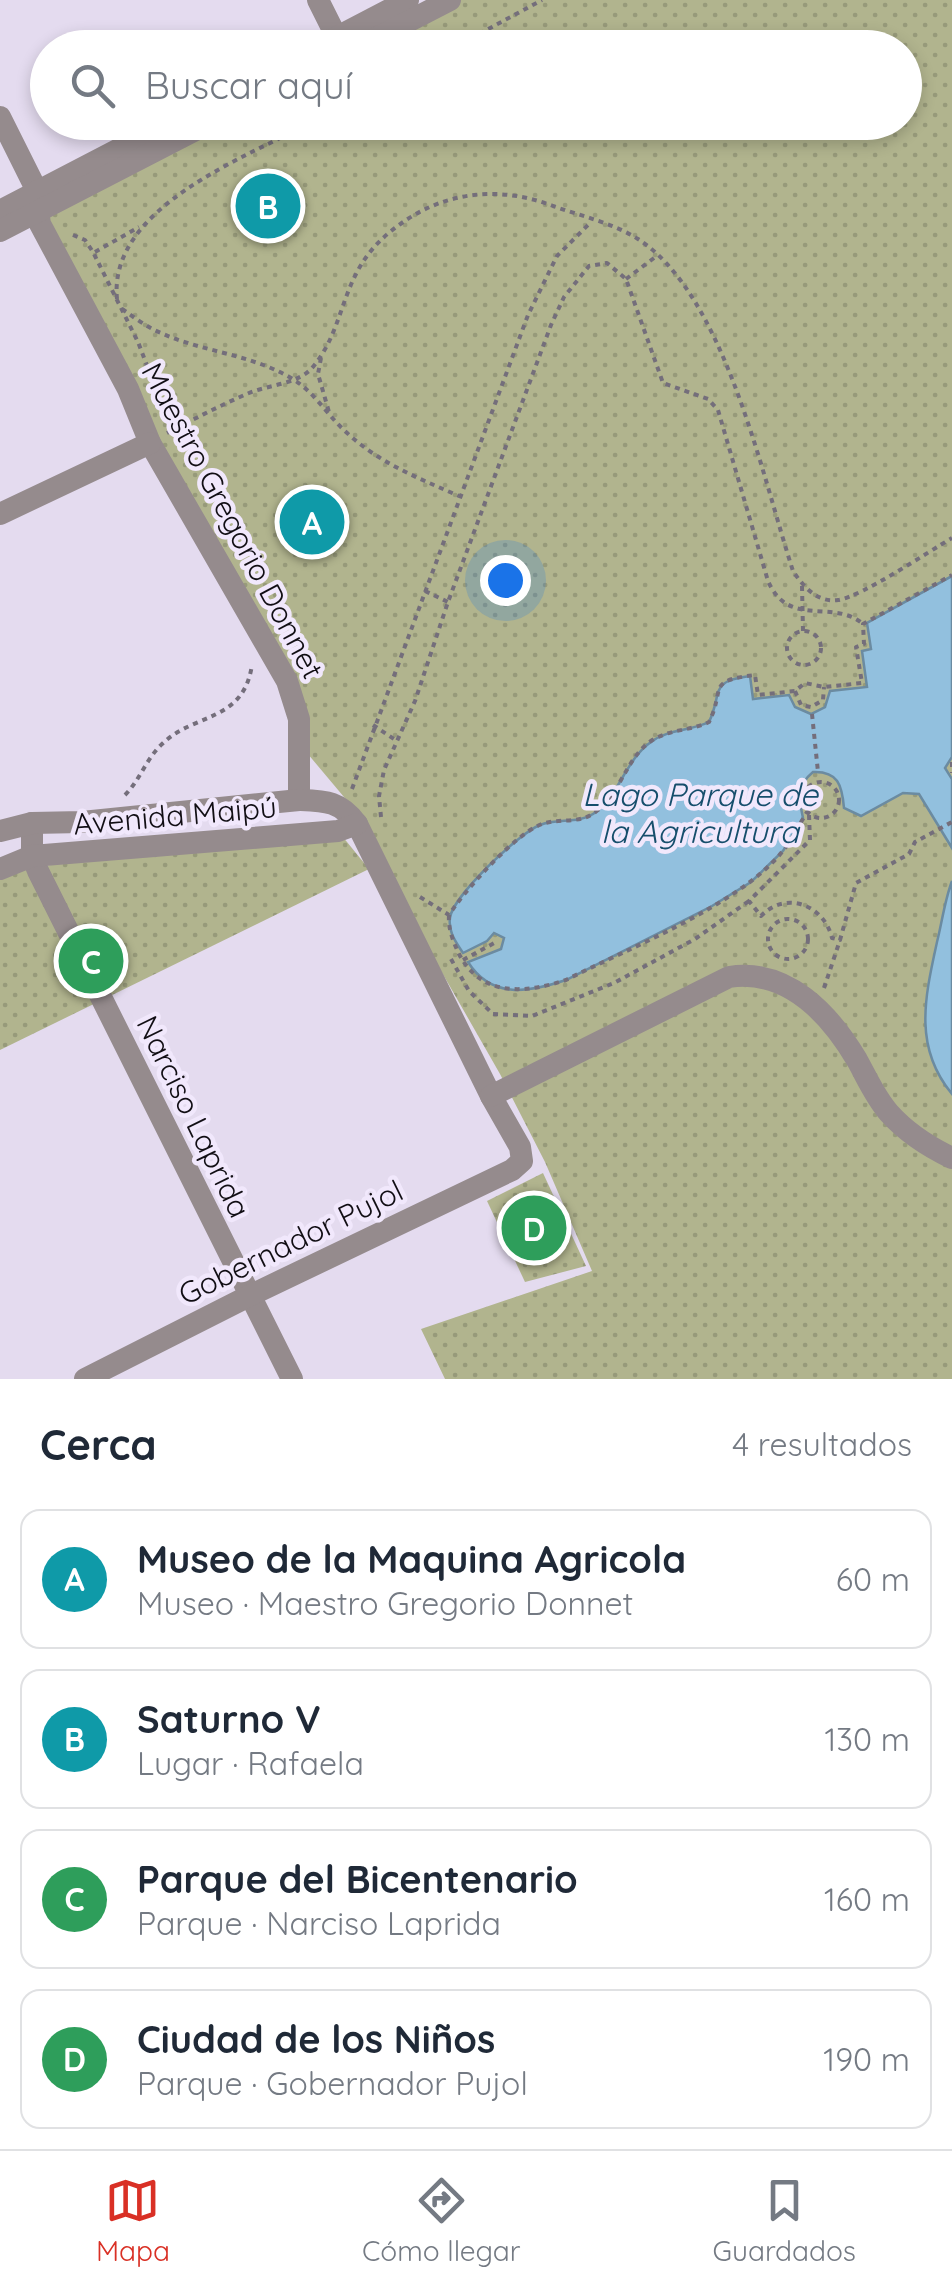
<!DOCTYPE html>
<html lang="es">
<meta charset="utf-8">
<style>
body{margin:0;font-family:Quicksand,sans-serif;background:#f2f2f3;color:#1f2937}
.you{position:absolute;left:505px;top:580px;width:35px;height:35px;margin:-25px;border:8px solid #fff;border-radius:50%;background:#1a73e8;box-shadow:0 0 0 15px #1a73e833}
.badge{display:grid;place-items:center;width:65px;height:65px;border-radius:50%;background:#d93025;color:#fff;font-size:32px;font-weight:700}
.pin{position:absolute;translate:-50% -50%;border:5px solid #fff;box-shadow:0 2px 10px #0006}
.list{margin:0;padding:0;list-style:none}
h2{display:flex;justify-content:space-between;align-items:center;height:130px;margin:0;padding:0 40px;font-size:42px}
h2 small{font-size:32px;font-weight:400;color:#747a83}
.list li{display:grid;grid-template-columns:65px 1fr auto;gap:30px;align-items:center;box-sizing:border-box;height:140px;margin:0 20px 20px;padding:0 20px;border:2px solid #e0e1e3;border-radius:20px}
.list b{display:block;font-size:38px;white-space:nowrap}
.list p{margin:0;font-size:32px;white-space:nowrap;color:#747a83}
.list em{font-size:32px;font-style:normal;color:#747a83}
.icon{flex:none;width:55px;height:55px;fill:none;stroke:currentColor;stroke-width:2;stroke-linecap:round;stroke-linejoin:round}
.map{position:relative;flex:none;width:952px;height:1379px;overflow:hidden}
.search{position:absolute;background:#fff;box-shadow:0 5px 15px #0003;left:30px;right:30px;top:30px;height:110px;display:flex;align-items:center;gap:25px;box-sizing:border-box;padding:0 35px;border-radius:55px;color:#747a83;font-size:38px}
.sheet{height:770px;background:#fff}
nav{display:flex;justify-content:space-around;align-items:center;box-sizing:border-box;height:140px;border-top:2px solid #e0e1e3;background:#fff;font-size:28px;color:#747a83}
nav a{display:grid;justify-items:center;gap:5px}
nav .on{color:#d93025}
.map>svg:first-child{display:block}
.park{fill:url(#park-dots)}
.water{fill:#92c0de;stroke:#6b8ba1;stroke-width:2.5}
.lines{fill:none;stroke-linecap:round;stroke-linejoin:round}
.path{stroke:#746e7b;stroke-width:4;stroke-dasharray:5 5;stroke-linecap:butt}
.street{stroke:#958b8d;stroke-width:22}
.labels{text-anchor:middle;stroke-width:9;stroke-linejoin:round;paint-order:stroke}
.street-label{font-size:30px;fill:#110e14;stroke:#f1e8fc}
.water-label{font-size:32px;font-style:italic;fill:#164e6c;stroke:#f1e8fc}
</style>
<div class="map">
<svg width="952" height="1379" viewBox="0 0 952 1379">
<defs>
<pattern id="park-dots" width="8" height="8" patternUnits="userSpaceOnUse" patternTransform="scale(2.5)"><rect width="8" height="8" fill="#b1b48e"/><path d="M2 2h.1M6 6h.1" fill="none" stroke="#979a7a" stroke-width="1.8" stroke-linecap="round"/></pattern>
</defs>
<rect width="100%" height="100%" fill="#e4dbef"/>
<!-- park -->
<g class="park">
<polygon points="450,0 952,0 952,1379 445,1379 421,1329 592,1271 545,1162 500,1074 357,824 349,803 302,747 299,719 48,238 48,207 211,123 904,122 904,48 357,47"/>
<polygon points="338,831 369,869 0,1050 0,871"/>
<polygon points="543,1173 586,1266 525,1282 487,1201"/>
</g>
<!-- water -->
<g class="water">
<path d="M952,576V757L945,768L952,779V848L919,794L903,793L861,816L844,808C842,785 838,771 813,772C796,786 799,799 803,818L783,851L751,882L712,906L566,980C530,992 492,1000 468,962L501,949L504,938L494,933L487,941L463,953C456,942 448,932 450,918C452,897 519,833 540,825C557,818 578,824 593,814C619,797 625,760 651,742C668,729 691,731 709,722C723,693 708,681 750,676L753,699L789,695L795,707L811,714L825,707L830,691L867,687L862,651L871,649L867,623Z"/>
<path d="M952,881V1094C913,1047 925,997 937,942C942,922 945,899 952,881Z"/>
</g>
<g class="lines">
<!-- path -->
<g class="path">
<polyline points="453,48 542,0"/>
<polyline points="73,235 85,240 93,252 138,342 169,423"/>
<polyline points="95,252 139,227"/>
<polyline points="626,279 658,255"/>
<path d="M117,299C108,207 247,157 312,122"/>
<path d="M122,309C134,317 146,327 161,333C203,352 250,354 291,378C314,391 327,415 346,432C379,463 418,478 459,496"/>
<polyline points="321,358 318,374 329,412"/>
<path d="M167,433C194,419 221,405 249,393C268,385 298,384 312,368C348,326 338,274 390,232C438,192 496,184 553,206C581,216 613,223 638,239C725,295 762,476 793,571C803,586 817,603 838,600C861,597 928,552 952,538"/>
<polyline points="802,586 803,631"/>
<polyline points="425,591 448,602"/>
<circle cx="804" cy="648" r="17"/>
<polyline points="795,691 801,705 811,707 823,700 824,687"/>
<polyline points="812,714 818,772"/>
<polyline points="373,725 397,741"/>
<polyline points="952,762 952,773"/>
<circle cx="821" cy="800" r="18"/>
<polyline points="352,789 528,315 557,256 591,222"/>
<path d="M125,795C140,780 146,759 162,744C195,712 243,723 252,665"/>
<path d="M809,815L810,840L749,901L761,916C786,890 824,905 832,938L840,940L856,883L909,854L915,842L952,822"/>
<path d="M381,817L379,796L384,770L415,701L448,602L551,325L564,297L589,266L607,263L626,279L663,383L708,399L718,410L768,581C789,629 832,598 863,624"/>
<path d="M420,897L449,915C464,891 516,833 542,824C559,818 579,824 594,813C620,796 625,759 651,741C669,729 690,731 709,722C726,688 705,681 755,675L758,695L795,691L805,683L824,687L862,683L856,647L864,644L863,624L952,575"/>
<path d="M449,915C448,929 453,941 459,954C482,998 526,993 566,980C629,948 739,905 782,852C792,840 799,825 807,812"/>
<circle cx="788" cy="939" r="20"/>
<polyline points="451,959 469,991 493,1014 532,1016 614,983 695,939 749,901"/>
<polyline points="463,960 496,942"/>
<polyline points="824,988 840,940"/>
</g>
<!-- street -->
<g class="street">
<polyline points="318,0 342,48"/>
<polyline points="316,48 408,0"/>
<polyline points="357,48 450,0"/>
<polyline points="0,117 34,185 40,224 128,389 150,443 287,681 299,719 299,800"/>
<polyline points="0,211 171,122"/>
<polyline points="0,231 211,122"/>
<polyline points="0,514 150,443"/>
<polyline points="32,823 32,856 38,871 292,1379"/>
<path d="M0,831L32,823L82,822L299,800C326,801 340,801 357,824L491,1096L520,1147L522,1161L512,1170L249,1296L85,1379"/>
<polyline points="0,869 32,856 338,831 357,824"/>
<path d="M491,1096L729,977C787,968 829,1013 857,1060C867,1078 875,1097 889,1113C906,1132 929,1147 952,1158"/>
</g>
</g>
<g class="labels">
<!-- street labels -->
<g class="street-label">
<text transform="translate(232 521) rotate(62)" y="10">Maestro Gregorio Donnet</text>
<text transform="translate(175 816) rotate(-5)" y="10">Avenida Maipú</text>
<text transform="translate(193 1117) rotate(64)" y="10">Narciso Laprida</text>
<text transform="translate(291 1243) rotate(-26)" y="10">Gobernador Pujol</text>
</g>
<!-- water labels -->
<g class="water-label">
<text x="700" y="806">Lago Parque de<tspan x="700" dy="37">la Agricultura</tspan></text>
</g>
</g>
</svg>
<div class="you"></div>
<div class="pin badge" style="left:312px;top:522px;background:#0f9aa8">A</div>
<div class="pin badge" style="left:268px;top:206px;background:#0f9aa8">B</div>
<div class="pin badge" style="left:91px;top:961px;background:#2e9e5b">C</div>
<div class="pin badge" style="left:534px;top:1228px;background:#2e9e5b">D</div>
<div class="search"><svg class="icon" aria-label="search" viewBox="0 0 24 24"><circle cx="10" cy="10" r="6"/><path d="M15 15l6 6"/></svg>Buscar aquí</div>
</div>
<section class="sheet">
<h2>Cerca<small>4 resultados</small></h2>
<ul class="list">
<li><span class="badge" style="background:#0f9aa8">A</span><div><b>Museo de la Maquina Agricola</b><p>Museo · Maestro Gregorio Donnet</p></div><em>60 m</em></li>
<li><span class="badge" style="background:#0f9aa8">B</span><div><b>Saturno V</b><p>Lugar · Rafaela</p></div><em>130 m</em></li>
<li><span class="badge" style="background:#2e9e5b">C</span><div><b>Parque del Bicentenario</b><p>Parque · Narciso Laprida</p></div><em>160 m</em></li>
<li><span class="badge" style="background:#2e9e5b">D</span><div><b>Ciudad de los Niños</b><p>Parque · Gobernador Pujol</p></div><em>190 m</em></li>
</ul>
</section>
<nav>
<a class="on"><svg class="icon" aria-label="map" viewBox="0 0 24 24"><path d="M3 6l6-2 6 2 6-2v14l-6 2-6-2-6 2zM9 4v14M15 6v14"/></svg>Mapa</a>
<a><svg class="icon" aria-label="directions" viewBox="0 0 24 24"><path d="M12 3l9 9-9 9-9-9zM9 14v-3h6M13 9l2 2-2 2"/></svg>Cómo llegar</a>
<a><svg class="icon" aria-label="saved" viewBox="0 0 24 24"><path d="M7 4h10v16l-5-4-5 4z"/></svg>Guardados</a>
</nav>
